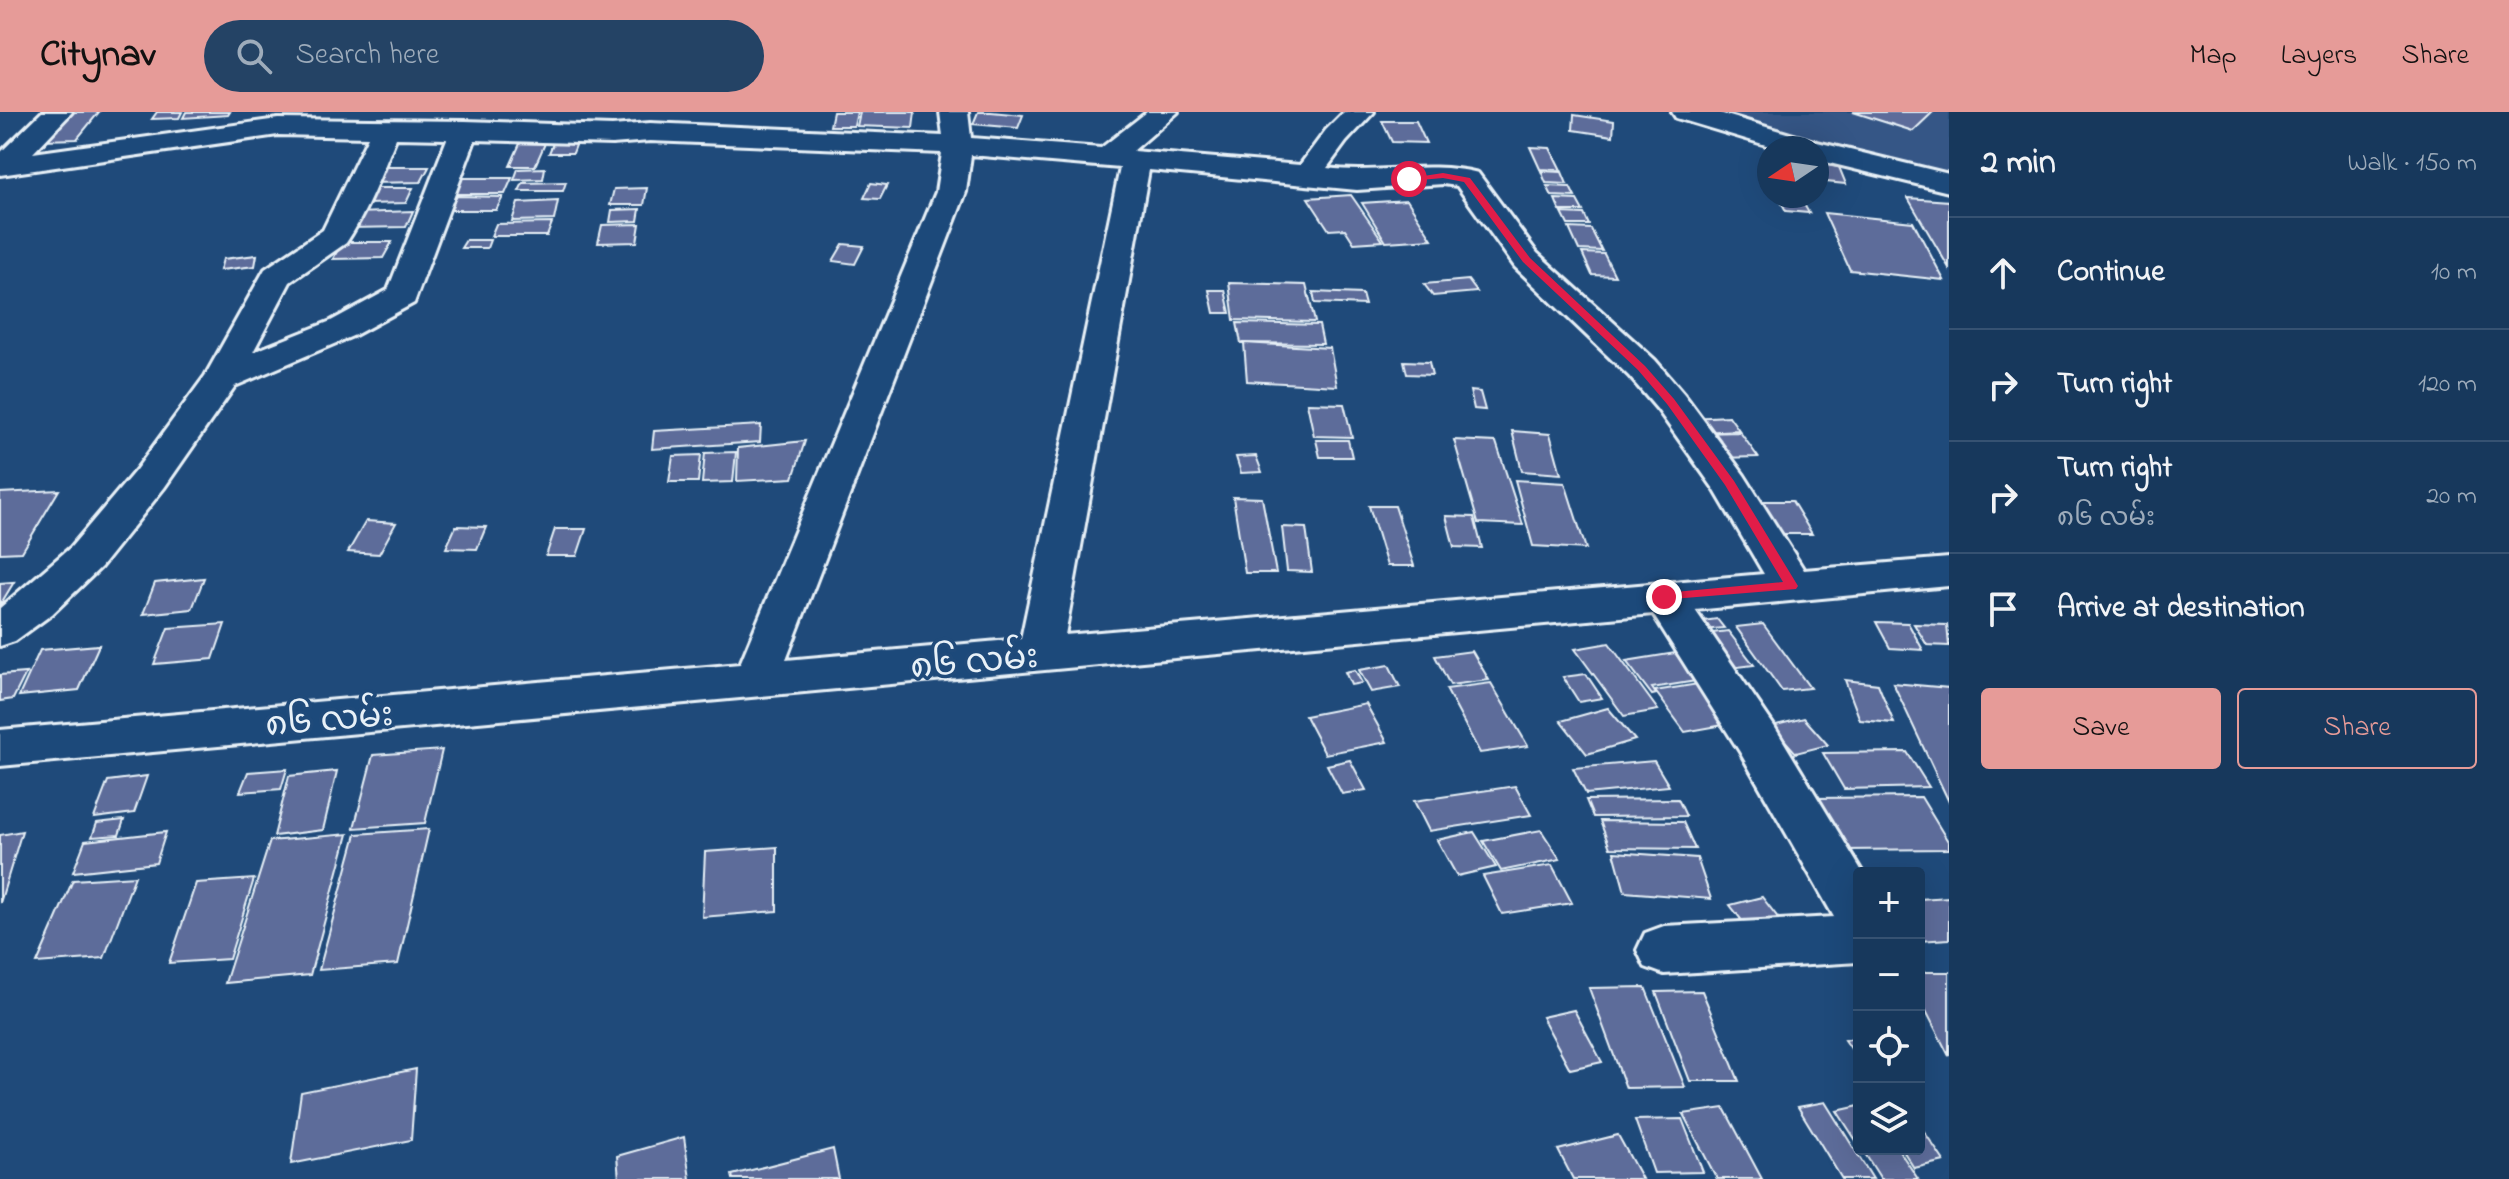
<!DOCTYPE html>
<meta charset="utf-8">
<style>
body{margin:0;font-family:"Indie Flower","Noto Sans Myanmar",sans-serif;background:#244365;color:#f1f3f6}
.controls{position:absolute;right:24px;bottom:24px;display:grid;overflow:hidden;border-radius:8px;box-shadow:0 8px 32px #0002}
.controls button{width:72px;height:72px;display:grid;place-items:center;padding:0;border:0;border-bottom:2px solid #365272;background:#17385c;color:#f1f3f6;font:40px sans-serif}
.compass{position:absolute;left:1757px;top:24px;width:72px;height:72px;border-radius:50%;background:#17385c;box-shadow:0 8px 32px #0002;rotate:257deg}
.stop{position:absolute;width:24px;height:24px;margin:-18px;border:6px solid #e11d48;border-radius:50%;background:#fff}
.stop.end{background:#e11d48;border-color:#fff;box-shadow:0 2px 8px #0008}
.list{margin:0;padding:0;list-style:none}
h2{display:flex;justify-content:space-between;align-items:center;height:104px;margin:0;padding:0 32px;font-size:34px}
h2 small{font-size:26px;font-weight:400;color:#9eacbb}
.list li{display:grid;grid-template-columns:52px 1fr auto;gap:24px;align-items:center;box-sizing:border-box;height:112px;padding:0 32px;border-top:2px solid #365272}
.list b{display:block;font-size:30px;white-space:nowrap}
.list p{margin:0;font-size:26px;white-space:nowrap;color:#9eacbb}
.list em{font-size:26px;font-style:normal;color:#9eacbb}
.actions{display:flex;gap:16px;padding:24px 32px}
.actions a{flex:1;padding:18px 0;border:2px solid #e69b98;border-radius:8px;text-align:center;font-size:28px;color:#e69b98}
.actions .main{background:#e69b98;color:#111}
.icon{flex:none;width:44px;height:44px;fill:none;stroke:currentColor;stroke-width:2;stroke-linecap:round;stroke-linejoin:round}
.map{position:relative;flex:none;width:1949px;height:1067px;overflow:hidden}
header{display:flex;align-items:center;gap:48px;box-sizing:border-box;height:112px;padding:0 40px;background:#e69b98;color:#111}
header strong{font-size:38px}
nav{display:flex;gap:44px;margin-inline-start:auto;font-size:28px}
.search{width:560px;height:72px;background:#244365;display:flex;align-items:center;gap:20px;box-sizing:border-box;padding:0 28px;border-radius:44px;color:#9eacbb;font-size:30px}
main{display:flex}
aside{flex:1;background:#17385c}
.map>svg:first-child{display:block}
.built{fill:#365786}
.building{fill:#5d6c9a;stroke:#e8f1f8;stroke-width:2}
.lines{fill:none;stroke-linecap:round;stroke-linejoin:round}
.minor-casing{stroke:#e8f1f8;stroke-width:6}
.minor{fill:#1f4a7a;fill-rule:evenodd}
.route{fill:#e11d48}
.labels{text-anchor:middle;stroke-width:7;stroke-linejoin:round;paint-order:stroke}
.street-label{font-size:34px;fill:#e8f1f8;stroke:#1f4a7a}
</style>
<header>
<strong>Citynav</strong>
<div class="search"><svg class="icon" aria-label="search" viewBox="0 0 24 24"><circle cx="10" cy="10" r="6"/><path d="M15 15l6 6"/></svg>Search here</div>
<nav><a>Map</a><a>Layers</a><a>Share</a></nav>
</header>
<main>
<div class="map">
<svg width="1949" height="1067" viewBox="0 0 1949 1067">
<rect width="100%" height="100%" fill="#1f4a7a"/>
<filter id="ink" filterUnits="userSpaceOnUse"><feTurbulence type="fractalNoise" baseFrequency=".0125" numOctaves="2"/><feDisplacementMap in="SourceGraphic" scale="16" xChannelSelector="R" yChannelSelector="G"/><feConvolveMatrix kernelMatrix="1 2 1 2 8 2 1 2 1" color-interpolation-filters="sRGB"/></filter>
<g filter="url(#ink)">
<!-- built -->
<polygon class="built" points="1698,0 1949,0 1949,67 1817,36"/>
<!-- building -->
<g class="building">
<polygon points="68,0 99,0 77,27 44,28"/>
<polygon points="157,0 182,0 179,6 152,7"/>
<polygon points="186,0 230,0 228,3 183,6"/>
<polygon points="833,0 857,0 854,14 830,14"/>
<polygon points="860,0 915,0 913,16 857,14"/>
<polygon points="978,0 991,0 1023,3 1018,16 973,12"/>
<polygon points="1853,0 1933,0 1913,19"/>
<polygon points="1574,3 1614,9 1613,24 1573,18"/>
<polygon points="1382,9 1416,9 1426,31 1392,30"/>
<polygon points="522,27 547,27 535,54 510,54"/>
<polygon points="578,28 573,41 549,41 554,29"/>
<polygon points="1530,35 1550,36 1561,58 1540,57"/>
<polygon points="1817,52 1839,55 1846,72 1817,69"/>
<polygon points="379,55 429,55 421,70 370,71"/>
<polygon points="545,56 543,67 514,68 518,57"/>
<polygon points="1541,59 1562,60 1567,72 1546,71"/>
<polygon points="462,66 512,66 505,82 454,82"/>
<polygon points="566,70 563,79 519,79 523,71"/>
<polygon points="871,71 887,73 880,87 864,86"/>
<polygon points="1547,74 1570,75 1575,85 1552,84"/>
<polygon points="374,76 413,76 406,91 366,92"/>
<polygon points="647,76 644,93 610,93 614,77"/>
<polygon points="1351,83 1383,129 1354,131 1345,117 1329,118 1308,86"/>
<polygon points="457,84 503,85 496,98 449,98"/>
<polygon points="1778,84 1799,84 1809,101 1786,99"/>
<polygon points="1908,86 1949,89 1949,156"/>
<polygon points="1555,87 1577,88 1583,99 1560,99"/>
<polygon points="1407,88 1432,127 1386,130 1362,91"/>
<polygon points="558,89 554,108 512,109 518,91"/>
<polygon points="640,97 638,109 610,110 612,98"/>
<polygon points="413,99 406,115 349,116 357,101"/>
<polygon points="1562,101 1584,102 1589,113 1568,113"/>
<polygon points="1824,101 1913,110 1944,168 1850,158"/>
<polygon points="552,111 547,124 491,124 496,112"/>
<polygon points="640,112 637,130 598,131 602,113"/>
<polygon points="1569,116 1591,117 1602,139 1579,138"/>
<polygon points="466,128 490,128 487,136 461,136"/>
<polygon points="342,130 392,130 383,146 333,147"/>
<polygon points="843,132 864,134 855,152 833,149"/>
<polygon points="1582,141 1604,142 1615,164 1592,163"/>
<polygon points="257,143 255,154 220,158 223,147"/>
<polygon points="1468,168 1477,180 1433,184 1424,172"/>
<polygon points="1229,171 1306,173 1315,210 1234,208"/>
<polygon points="1209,178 1225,178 1230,201 1214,201"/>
<polygon points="1313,180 1362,182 1365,193 1315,191"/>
<polygon points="1237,211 1319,213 1323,232 1241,231"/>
<polygon points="1244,231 1330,236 1337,274 1247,269"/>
<polygon points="1404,249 1429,250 1432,263 1407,262"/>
<polygon points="1470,279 1480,280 1485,298 1474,297"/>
<polygon points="1307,291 1344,292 1352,325 1314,324"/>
<polygon points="1729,304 1739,318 1701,320 1691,306"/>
<polygon points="761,313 760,330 652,337 654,319"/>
<polygon points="1512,319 1550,322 1561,362 1522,359"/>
<polygon points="1740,320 1758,345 1718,346 1702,321"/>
<polygon points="1316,328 1348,328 1352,345 1320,345"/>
<polygon points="1454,328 1496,330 1523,413 1478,411"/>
<polygon points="805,329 793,366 737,369 738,336"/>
<polygon points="736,340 733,370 702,371 705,341"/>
<polygon points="701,343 698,370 669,370 673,344"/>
<polygon points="1256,344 1262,360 1241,361 1236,345"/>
<polygon points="1515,368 1565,371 1586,437 1533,434"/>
<polygon points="59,378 22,440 0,441 0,381"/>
<polygon points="1233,385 1262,386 1276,461 1245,461"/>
<polygon points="1750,389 1792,389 1812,422 1770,422"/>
<polygon points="1369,394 1395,394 1414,454 1387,454"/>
<polygon points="1446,404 1474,405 1482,436 1454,435"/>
<polygon points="366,409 396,411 379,442 348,440"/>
<polygon points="456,414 486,415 477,437 446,436"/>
<polygon points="1282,415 1306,416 1312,460 1287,459"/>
<polygon points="555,417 586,417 577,444 546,444"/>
<polygon points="204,466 192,497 143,502 155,471"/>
<polygon points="14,470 0,493 0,471"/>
<polygon points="1717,507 1724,516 1702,518 1696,510"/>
<polygon points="1876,510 1908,511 1923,538 1890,536"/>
<polygon points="225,512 213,547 154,552 168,516"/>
<polygon points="1763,512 1810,576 1782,579 1736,515"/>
<polygon points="1914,512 1947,513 1949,534 1927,533"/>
<polygon points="1728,519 1754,553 1730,556 1704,522"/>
<polygon points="1609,531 1658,598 1624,604 1575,537"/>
<polygon points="99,533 79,578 19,584 40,538"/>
<polygon points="1472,539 1489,568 1450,573 1435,544"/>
<polygon points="1675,541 1696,569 1652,576 1656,582 1652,583 1626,549"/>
<polygon points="1389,553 1400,575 1371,580 1359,558"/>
<polygon points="1355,558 1362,571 1351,573 1345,560"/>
<polygon points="26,561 13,587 0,589 0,563"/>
<polygon points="1586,562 1602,586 1579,590 1563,565"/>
<polygon points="1845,568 1878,572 1894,611 1860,608"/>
<polygon points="1491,571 1528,634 1480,641 1446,577"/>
<polygon points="1893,571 1949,576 1949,690"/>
<polygon points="1698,572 1729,612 1685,620 1655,579"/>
<polygon points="1366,592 1387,630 1325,642 1305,604"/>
<polygon points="1608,596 1635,628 1587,642 1561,609"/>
<polygon points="1804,606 1828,633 1796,641 1772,614"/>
<polygon points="442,638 425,711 354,716 373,643"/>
<polygon points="1907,640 1929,675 1844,677 1823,641"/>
<polygon points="1350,648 1366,678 1342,682 1327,653"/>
<polygon points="1654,649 1669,674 1586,682 1573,656"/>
<polygon points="287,657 281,677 240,680 248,660"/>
<polygon points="337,659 323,718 274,724 289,664"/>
<polygon points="147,664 134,701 94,706 108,669"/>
<polygon points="1515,674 1531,703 1429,719 1414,689"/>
<polygon points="1921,685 1949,731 1949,737 1843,738 1814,686"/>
<polygon points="1678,687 1686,704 1593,705 1586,688"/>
<polygon points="124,708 119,723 92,725 97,711"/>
<polygon points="1600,709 1683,710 1695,737 1610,736"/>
<polygon points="429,717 398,852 319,858 356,722"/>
<polygon points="1541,718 1560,747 1501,759 1483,729"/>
<polygon points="22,719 0,791 0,723"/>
<polygon points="166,720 156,751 73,760 85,729"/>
<polygon points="1474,720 1496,755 1457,764 1437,728"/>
<polygon points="348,722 310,863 225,871 270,729"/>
<polygon points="777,735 777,799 702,805 705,740"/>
<polygon points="1614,740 1697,746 1711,787 1625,780"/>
<polygon points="1552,753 1572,791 1502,802 1483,764"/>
<polygon points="135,764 104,846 37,851 73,768"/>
<polygon points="254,767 229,847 169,851 196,771"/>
<polygon points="1762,785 1786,816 1754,824 1730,793"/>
<polygon points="1949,785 1949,827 1919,829 1919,787"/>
<polygon points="1919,860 1949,860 1949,944 1919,885"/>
<polygon points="1645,875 1685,975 1626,976 1589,876"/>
<polygon points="1702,879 1739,969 1690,969 1656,880"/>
<polygon points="1574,898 1602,950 1570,957 1542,905"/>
<polygon points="1859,925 1859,948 1845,928"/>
<polygon points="416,957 411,1028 291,1052 301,980"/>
<polygon points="1825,990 1873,1067 1842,1067 1798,995"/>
<polygon points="1859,994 1859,1033 1837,999"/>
<polygon points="1724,996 1762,1067 1717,1067 1683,1002"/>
<polygon points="1682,1007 1703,1060 1654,1061 1635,1008"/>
<polygon points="1919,1012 1944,1049 1914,1056 1902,1037 1919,1037"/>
<polygon points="1618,1023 1642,1067 1573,1067 1558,1038"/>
<polygon points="684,1025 690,1067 619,1067 617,1044"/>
<polygon points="833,1037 839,1067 733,1067 732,1063"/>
<polygon points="1862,1037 1898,1037 1918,1067 1881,1067"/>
</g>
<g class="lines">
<defs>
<g id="minor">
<path d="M42,0H72L33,41L278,7L465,9L612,14L650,11L943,24L940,0H968L971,26L1101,36L1147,0H1178L1133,39L1300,53L1326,18L1344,0H1374L1346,30L1327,56C1378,63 1428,48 1478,61L1537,141L1655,248L1684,282L1744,363L1804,458L1949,446V474L1695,498L1774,614L1863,761H1859V850L1664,862L1645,855L1637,838L1645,821L1664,814L1834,805L1740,640L1653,502L0,654V618L740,552L936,80L942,41L650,29L612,32L475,28L414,191L355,223L235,274L164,376L101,455L52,502L15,529L0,534V496L71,435L136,358L205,264L265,157L323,118L368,25L278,23L0,63V41ZM396,26L447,27L388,178L331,209L253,240L290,170L346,131C368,99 381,61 396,26ZM971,43L1120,56L1021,527L786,548L966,80ZM1149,58L1357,78L1443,72L1457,74L1515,155L1629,264L1658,298L1714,377L1764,462L1065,523Z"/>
<polygon points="1672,0 1716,0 1817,30 1949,62 1949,80 1817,48 1817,36 1776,36 1676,6"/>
</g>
</defs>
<!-- minor casing -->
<use href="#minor" class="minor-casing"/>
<!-- minor -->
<use href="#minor" class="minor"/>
</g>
</g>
<!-- route -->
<polygon class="route" points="1443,61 1470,66 1530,146 1645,254 1674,287 1734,369 1798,474 1796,477 1660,488 1658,485 1664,481 1783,470 1725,373 1667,292 1638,258 1523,150 1464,70 1443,66 1409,69 1404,67"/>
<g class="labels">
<!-- street labels -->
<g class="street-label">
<text transform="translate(974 548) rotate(-5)" y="12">၈၆ လမ်း</text>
<text transform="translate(329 606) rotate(-5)" y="12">၈၆ လမ်း</text>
</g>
</g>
</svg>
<div class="controls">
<button>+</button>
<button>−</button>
<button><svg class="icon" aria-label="locate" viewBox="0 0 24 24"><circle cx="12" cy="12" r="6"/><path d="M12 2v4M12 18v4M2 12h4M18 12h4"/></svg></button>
<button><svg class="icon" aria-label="layers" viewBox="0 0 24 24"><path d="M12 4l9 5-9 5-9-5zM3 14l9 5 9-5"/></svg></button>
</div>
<svg class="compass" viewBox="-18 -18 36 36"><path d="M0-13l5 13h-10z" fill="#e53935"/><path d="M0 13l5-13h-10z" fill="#9eacbb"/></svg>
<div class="stop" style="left:1409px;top:67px"></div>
<div class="stop end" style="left:1664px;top:485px"></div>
</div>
<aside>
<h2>2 min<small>Walk · 150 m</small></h2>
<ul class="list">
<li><svg class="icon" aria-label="ahead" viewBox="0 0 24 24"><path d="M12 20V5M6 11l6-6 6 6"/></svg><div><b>Continue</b></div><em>10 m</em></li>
<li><svg class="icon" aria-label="right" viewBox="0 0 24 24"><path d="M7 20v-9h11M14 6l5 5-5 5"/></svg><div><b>Turn right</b></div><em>120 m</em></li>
<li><svg class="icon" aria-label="right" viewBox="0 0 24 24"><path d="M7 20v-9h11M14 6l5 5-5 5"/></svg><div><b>Turn right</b><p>၈၆ လမ်း</p></div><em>20 m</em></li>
<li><svg class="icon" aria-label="arrive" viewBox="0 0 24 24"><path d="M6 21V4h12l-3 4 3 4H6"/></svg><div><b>Arrive at destination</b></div></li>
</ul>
<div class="actions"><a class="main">Save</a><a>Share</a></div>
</aside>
</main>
